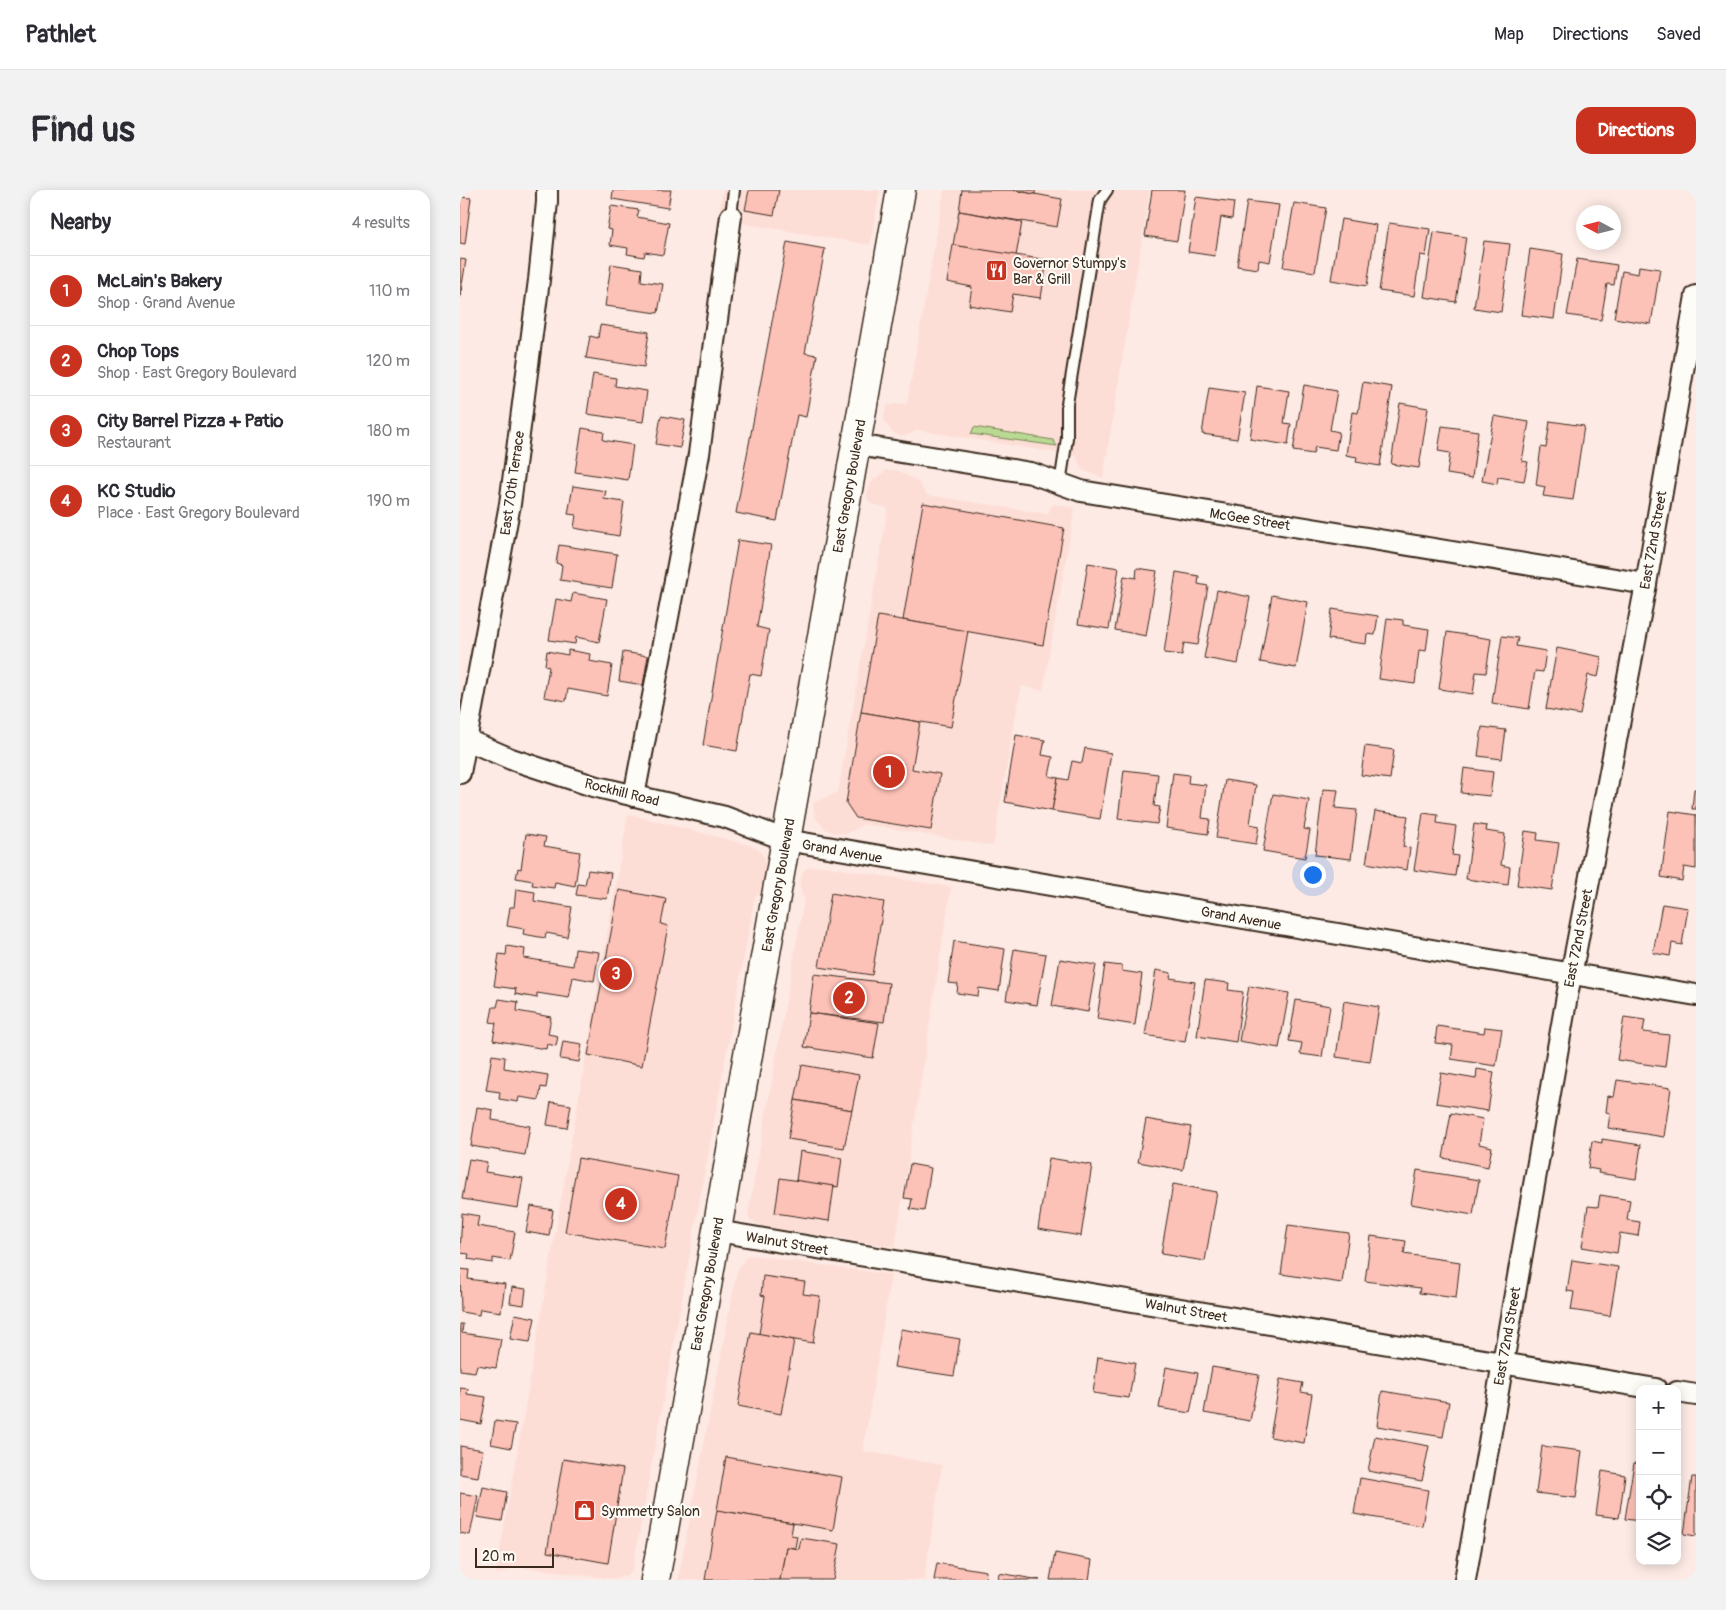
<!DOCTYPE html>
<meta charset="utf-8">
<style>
body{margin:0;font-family:Pangolin,sans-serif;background:#f2f2f3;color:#2b2b33}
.controls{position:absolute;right:15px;bottom:15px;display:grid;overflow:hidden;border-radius:10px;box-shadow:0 2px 12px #0003}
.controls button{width:45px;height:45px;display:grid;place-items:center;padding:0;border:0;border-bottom:1px solid #e1e1e2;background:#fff;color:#2b2b33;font:25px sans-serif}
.compass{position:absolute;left:1116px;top:15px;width:45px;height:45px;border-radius:50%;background:#fff;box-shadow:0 2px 12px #0003;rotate:277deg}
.scale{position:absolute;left:15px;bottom:12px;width:79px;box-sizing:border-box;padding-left:5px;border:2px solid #3b2a1e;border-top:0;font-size:14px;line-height:18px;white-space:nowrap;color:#3b2a1e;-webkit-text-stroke:4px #fdfcf7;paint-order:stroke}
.you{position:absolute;left:852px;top:684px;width:18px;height:18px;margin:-12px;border:4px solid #fff;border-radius:50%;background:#1a73e8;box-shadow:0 0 0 8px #1a73e833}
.badge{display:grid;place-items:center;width:32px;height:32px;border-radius:50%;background:#c8321e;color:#fff;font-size:16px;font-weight:700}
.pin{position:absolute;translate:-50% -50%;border:2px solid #fff;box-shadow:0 1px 5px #0006}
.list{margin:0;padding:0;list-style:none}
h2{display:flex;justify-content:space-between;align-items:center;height:65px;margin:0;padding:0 20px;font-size:21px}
h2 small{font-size:16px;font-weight:400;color:#7c7c81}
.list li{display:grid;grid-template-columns:32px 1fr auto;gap:15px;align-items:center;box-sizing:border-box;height:70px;padding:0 20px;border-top:1px solid #e1e1e2}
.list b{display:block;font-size:19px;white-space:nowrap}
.list p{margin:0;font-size:16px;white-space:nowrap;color:#7c7c81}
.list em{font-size:16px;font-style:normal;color:#7c7c81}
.icon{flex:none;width:28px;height:28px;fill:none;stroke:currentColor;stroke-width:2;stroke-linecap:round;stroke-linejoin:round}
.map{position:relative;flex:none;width:1236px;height:1390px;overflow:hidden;border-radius:15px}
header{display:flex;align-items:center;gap:30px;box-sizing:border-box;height:70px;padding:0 25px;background:#fff;border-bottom:1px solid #e1e1e2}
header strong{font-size:24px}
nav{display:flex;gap:28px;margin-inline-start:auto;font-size:18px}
.intro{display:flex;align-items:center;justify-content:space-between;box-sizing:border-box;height:120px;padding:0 30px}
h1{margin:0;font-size:35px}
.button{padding:12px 22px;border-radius:15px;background:#c8321e;color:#fff;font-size:18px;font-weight:700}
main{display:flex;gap:30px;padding:0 30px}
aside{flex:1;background:#fff;border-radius:15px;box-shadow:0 2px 12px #0003}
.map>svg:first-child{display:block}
.built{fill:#fdded6}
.green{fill:#bada93;stroke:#7a8258}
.building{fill:#fcc1b7;stroke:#3b2a1e}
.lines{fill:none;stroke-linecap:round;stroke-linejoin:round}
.service-casing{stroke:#3b2a1e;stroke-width:14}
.minor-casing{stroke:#3b2a1e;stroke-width:24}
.secondary-casing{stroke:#3b2a1e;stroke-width:31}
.service{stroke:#fdfcf7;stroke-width:10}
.minor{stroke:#fdfcf7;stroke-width:20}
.secondary{stroke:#fdfcf7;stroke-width:28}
.labels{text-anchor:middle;stroke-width:4;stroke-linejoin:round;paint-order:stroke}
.poi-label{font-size:14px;fill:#3b2a1e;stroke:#fdfcf7;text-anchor:start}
.street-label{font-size:14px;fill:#3b2a1e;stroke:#fdfcf7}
</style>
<header>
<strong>Pathlet</strong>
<nav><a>Map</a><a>Directions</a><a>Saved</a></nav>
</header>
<div class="intro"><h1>Find us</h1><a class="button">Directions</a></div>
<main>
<aside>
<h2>Nearby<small>4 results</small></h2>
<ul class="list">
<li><span class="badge">1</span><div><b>McLain's Bakery</b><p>Shop · Grand Avenue</p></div><em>110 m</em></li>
<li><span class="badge">2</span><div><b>Chop Tops</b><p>Shop · East Gregory Boulevard</p></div><em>120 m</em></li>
<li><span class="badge">3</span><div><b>City Barrel Pizza + Patio</b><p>Restaurant</p></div><em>180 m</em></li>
<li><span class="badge">4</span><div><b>KC Studio</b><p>Place · East Gregory Boulevard</p></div><em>190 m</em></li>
</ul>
</aside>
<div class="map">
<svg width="1236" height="1390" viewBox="0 0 1236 1390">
<rect width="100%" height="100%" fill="#fdeae4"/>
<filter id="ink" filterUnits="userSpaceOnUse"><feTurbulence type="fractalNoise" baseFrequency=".02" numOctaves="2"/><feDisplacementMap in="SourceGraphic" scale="10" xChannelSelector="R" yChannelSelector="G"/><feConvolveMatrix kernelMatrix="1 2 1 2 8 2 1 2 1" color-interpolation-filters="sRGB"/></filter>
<g filter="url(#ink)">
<!-- built -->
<g class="built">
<polygon points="263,0 420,0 410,55 258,29"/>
<polygon points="484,0 690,0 643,288 622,280 616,266 457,240 447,245 442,246 433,243 425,233 424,224 427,216 438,213 447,214"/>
<polygon points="427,280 437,280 453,289 459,293 467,305 588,324 590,318 594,314 615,318 583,500 561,496 533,656 404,634 387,644 375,643 365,639 355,627 353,613 378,602 428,318 411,314 407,308 407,303 413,290"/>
<polygon points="168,624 289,655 298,659 304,667 306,677 305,693 301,702 295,706 174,1372 172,1381 168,1385 153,1389 55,1376 44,1382 36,1384"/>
<polygon points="363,676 491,697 435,1057 307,1037 290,1031 288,1025 344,710 339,693 343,682 348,677"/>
<polygon points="291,1065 431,1085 403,1261 482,1275 464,1390 218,1390 277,1081 286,1067"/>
</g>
<!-- green -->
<polygon class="green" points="514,237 593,250 597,256 511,244"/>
<!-- building -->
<g class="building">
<polygon points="153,0 211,0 208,18 152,9"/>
<polygon points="289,0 319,0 314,25 285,20"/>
<polygon points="502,0 553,0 602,9 597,37 499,21"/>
<polygon points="553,0 575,0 575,4"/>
<polygon points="692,0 725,0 717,51 685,46"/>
<polygon points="0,7 11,8 5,54 0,53"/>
<polygon points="736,7 774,12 772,29 761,27 755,66 728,62"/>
<polygon points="787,11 819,15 810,72 799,70 798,79 777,76"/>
<polygon points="834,13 866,18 855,82 823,77"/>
<polygon points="151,16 179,20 177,27 209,33 203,65 185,62 184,67 167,64 168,58 150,55 152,40 147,39"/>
<polygon points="499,21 562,32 556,66 493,55"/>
<polygon points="881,29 916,35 907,96 871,90"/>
<polygon points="929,33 970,39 966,66 960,65 954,106 919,101"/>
<polygon points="974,42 1006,47 996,112 964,107"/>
<polygon points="1024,51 1050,54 1041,122 1014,118"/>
<polygon points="327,52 365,59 345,163 357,165 346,227 337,225 317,331 276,323"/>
<polygon points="493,55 587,70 581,108 553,104 550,122 509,115 512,97 487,92"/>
<polygon points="1070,59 1103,64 1094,129 1061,125"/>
<polygon points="0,69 6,70 0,108"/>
<polygon points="1117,69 1157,75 1154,95 1147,94 1141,130 1107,125"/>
<polygon points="151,74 182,79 181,91 203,94 198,123 145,116"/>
<polygon points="1179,76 1200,79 1191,134 1154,128 1162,81 1178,84"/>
<polygon points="140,135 189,142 184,177 126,168 130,146 138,148"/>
<polygon points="133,184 156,188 155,196 187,201 183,232 127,224"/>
<polygon points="903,192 932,197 920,276 896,272 897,267 886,265 892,222 898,223"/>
<polygon points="844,195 877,201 870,240 879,242 876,260 855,257 853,264 833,261"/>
<polygon points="797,196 829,201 824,233 831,234 828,255 790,249"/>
<polygon points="749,198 785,203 777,249 742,244"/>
<polygon points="940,213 968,218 959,278 931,274"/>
<polygon points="201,226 225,230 220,258 196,254"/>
<polygon points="1034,226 1069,232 1062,271 1068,272 1064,291 1038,287 1037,294 1022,291"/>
<polygon points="1090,231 1124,236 1113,310 1083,306 1085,297 1076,295 1081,257 1086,258"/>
<polygon points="982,236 1018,241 1012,288 987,284 990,263 978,261"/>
<polygon points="122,238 144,242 143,250 173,255 168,290 115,282"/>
<polygon points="113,296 146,301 144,309 164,312 159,346 114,338 116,325 108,324"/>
<polygon points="463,313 604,338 583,455 443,430"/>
<polygon points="278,350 311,355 297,437 309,440 301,486 290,484 277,561 243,555"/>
<polygon points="99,355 157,364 152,398 100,390 102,375 96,373"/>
<polygon points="628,373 659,378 649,439 618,434"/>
<polygon points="677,378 697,381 686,446 655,440 664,386 676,388"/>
<polygon points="716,382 739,386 738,394 748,396 738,455 724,453 722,465 704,463"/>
<polygon points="757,400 790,407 778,474 744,468"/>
<polygon points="113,403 147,409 139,452 116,447 115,454 89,450 96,409 111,412"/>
<polygon points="812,405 848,412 836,478 800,472"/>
<polygon points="872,419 918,426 915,445 907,444 906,454 868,449"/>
<polygon points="418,426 508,441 491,537 401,522"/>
<polygon points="927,428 943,430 943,435 969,439 966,461 959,460 955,494 919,489"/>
<polygon points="987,442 1031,449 1026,483 1016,482 1013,504 979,499"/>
<polygon points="1042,446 1058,448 1056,456 1086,461 1083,482 1075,481 1069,519 1032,513"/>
<polygon points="1097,458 1142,467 1138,487 1128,485 1120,525 1086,519"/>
<polygon points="108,460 130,464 129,471 152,475 147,506 108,499 106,511 84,507 89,477 85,475 87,461 108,465"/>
<polygon points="163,462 188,466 183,495 159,491"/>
<polygon points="401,522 460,532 452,579 480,584 471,640 396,628 386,613"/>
<polygon points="1022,537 1046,540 1042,569 1018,566"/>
<polygon points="556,545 585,550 582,565 593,567 589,586 598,588 592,621 545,612"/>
<polygon points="905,556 934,560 930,589 901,585"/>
<polygon points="625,558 651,563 640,629 592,621 598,588 608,590 612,571 622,573"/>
<polygon points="1004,578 1033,582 1030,606 1001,603"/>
<polygon points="664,580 698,584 694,616 700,617 697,634 658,629"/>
<polygon points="713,583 729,585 728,593 746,595 742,628 750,629 748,644 706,638"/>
<polygon points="765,590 796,595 790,634 799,636 796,654 756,648"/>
<polygon points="863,599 878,600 875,618 897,620 891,669 855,665"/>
<polygon points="1234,599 1236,599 1236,619 1232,619"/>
<polygon points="813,604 849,610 844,639 850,640 845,668 803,661"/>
<polygon points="915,621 948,626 943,657 950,658 947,680 906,673"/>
<polygon points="1210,621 1236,625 1236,679 1224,677 1222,691 1201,687"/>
<polygon points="963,623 978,625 977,633 996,636 992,665 998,666 995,686 954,680"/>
<polygon points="1014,634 1027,636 1026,641 1045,644 1041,675 1050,677 1048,695 1006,689"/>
<polygon points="1065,641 1078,643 1077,650 1099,653 1092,700 1057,695"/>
<polygon points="66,644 86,647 84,656 120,662 115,696 95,692 94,698 72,695 73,691 56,688 58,678 61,679"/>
<polygon points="128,680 151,683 147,709 116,705 118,694 125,695"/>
<polygon points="56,699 75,702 74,711 112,717 107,747 86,743 85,748 63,744 64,739 47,736 50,717 54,717"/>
<polygon points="159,700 206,709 201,734 208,736 182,876 128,865"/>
<polygon points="371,703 424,712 412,785 359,777"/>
<polygon points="1202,714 1228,718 1222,755 1212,753 1210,766 1193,763"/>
<polygon points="494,751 545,759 539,801 519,798 518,806 497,803 498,794 488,793"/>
<polygon points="47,756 65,759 64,768 113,776 115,759 139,762 134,791 113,787 109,808 77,803 77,808 55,804 56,799 34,796 39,764 46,765"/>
<polygon points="554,759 586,764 577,815 546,810"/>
<polygon points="600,769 636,775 628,822 592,816"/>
<polygon points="645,774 662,776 662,781 682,784 675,835 637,829"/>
<polygon points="696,780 711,783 710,788 735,792 725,852 685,845"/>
<polygon points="354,784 429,793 424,832 349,823"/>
<polygon points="745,790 769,793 768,800 783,802 776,852 737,846"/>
<polygon points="789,796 829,803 819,858 779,851"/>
<polygon points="39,809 58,812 57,821 91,827 88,844 98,846 96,856 87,854 86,859 33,850 36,833 30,832 33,817 37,817"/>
<polygon points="836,810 870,816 862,867 840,864 842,853 829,851"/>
<polygon points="884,811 919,817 910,872 876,867"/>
<polygon points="349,823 419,833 413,868 344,857"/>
<polygon points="1164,827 1185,830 1183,842 1209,845 1205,877 1157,870"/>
<polygon points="977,836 1024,843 1025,837 1042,839 1036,876 991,869 993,855 975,853"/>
<polygon points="103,851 122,854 119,872 100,869"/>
<polygon points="32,865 45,867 44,878 88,885 86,898 81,897 79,910 59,907 58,912 39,909 40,902 26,900"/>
<polygon points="342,875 399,885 392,920 335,910"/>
<polygon points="1017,879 1034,882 1028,921 976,913 981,883 1016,889"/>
<polygon points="1157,890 1211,898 1204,947 1148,938 1150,923 1146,922 1148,906 1154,907"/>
<polygon points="335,910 392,920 384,958 328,949"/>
<polygon points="91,912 111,915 107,938 87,935"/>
<polygon points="17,917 33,920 32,930 70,936 65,965 11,956"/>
<polygon points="991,923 1023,929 1019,954 1032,957 1028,977 983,968"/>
<polygon points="686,929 731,937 723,980 678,972"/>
<polygon points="1142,949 1181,955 1176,989 1138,983 1139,980 1128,978 1132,951 1142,953"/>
<polygon points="340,961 382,968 378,997 336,991"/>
<polygon points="118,968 218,986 205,1059 105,1042"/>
<polygon points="589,968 632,975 621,1046 578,1039"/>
<polygon points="9,969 27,972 25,982 63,988 58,1018 2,1009"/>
<polygon points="450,974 471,978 464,1021 450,1019 452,1009 444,1008"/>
<polygon points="957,980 1019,990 1013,1025 951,1014"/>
<polygon points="320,988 374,996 369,1031 315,1023"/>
<polygon points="713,994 757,1002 745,1071 701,1064"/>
<polygon points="1140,1005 1170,1010 1167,1030 1180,1032 1178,1046 1160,1043 1157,1063 1122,1057 1128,1016 1138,1017"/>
<polygon points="71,1016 93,1020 89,1046 66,1042"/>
<polygon points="2,1023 19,1026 17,1036 55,1042 50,1071 33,1068 33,1073 8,1069 9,1064 0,1063"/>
<polygon points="828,1035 889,1043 882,1093 821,1084"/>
<polygon points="911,1046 946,1051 944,1064 1000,1072 996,1108 959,1103 960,1098 905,1091"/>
<polygon points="1112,1070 1158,1077 1150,1126 1111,1120 1114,1102 1107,1101"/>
<polygon points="0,1079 9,1080 8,1089 45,1094 41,1122 20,1119 19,1125 1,1122"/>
<polygon points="303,1086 345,1092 343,1104 360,1106 353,1153 299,1144 305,1106 301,1105"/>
<polygon points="52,1097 66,1099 64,1115 50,1113"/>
<polygon points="55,1124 75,1128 70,1152 50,1149"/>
<polygon points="0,1134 3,1134 2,1143 41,1149 36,1178 17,1175 15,1182 0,1180"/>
<polygon points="441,1139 500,1149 494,1186 434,1177"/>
<polygon points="291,1142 334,1150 321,1224 278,1216"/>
<polygon points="638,1167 675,1173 669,1208 633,1203"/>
<polygon points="706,1177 738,1183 730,1223 699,1218"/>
<polygon points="752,1177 799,1185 790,1231 744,1223"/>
<polygon points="820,1189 843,1193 841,1202 852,1204 844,1253 810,1247"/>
<polygon points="0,1198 8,1199 7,1204 26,1207 21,1234 0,1230"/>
<polygon points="922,1201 989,1212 983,1247 917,1236"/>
<polygon points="35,1231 56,1234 51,1258 31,1254"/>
<polygon points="915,1246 969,1256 962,1291 908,1281"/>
<polygon points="0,1256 23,1260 18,1287 0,1284"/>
<polygon points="1082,1256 1122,1261 1116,1308 1076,1303"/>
<polygon points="266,1267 382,1287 373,1340 257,1320"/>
<polygon points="103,1269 163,1279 148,1373 87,1362"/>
<polygon points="1174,1273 1180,1274 1180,1331 1165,1329"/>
<polygon points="1142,1281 1165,1285 1159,1328 1136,1325"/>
<polygon points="1232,1287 1236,1287 1236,1346 1224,1344"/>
<polygon points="900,1288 968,1300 962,1336 894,1324"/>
<polygon points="23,1297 47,1302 42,1331 17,1327"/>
<polygon points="0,1303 18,1306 10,1345 0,1343"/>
<polygon points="257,1320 333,1333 331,1345 337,1346 335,1358 326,1357 320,1390 245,1390"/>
<polygon points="341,1348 380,1354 373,1390 320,1390 326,1357 339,1359"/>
<polygon points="595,1363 632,1370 629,1390 590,1390"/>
<polygon points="477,1373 526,1381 525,1390 474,1390"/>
<polygon points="539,1383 580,1390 538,1390"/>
</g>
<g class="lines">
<defs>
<g id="service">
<polyline points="271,26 274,0"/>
<polyline points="600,294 607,248 607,214 640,10 647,0"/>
</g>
<g id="minor">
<polyline points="397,255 571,283 621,301 1186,394"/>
<polyline points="0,547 51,569 133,596 265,627 326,650 1236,805"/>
<polyline points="0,583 50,314 79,90 87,12 87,0"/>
<polyline points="174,606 239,264 271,26"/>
<polyline points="257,1041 1196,1199"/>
<polyline points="1217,1202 1236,1205"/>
<polyline points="1005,1390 1107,806 1186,394 1236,106"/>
</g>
<polyline id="secondary" points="195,1390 441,0"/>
</defs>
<!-- service casing -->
<use href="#service" class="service-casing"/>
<!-- minor casing -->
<use href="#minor" class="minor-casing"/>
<!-- secondary casing -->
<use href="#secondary" class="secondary-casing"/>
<!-- service -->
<use href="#service" class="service"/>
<!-- minor -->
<use href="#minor" class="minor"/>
<!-- secondary -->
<use href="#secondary" class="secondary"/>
</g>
</g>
<!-- icons -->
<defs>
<symbol id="restaurant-square" viewBox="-11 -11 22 22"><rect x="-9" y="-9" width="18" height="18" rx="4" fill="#c8321e" stroke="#fdfcf7"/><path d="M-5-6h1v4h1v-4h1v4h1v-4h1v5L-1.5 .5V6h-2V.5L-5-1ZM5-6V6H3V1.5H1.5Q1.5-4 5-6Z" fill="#fff"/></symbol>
<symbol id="shop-square" viewBox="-11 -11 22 22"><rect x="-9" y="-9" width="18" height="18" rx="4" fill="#c8321e" stroke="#fdfcf7"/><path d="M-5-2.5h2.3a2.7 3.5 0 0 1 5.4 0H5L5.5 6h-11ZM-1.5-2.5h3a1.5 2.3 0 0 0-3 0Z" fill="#fff"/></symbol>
</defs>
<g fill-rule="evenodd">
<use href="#restaurant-square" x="524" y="68" width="25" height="25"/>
<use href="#shop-square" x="112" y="1308" width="25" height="25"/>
</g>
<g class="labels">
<!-- poi labels -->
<g class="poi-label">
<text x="553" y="78">Governor Stumpy's<tspan x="553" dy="16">Bar &amp; Grill</tspan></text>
<text x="141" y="1326">Symmetry Salon</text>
</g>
<!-- street labels -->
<g class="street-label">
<text transform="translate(52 293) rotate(-82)" y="5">East 70th Terrace</text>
<text transform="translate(389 296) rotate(-80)" y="5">East Gregory Boulevard</text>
<text transform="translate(790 329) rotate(9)" y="5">McGee Street</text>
<text transform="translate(1193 350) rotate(-80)" y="5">East 72nd Street</text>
<text transform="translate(162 602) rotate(14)" y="5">Rockhill Road</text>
<text transform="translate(382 661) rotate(10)" y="5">Grand Avenue</text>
<text transform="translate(318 695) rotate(-80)" y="5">East Gregory Boulevard</text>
<text transform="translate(781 728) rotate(10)" y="5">Grand Avenue</text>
<text transform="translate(1118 748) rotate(-79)" y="5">East 72nd Street</text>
<text transform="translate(327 1053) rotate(10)" y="5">Walnut Street</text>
<text transform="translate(247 1094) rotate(-80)" y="5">East Gregory Boulevard</text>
<text transform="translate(726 1120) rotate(10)" y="5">Walnut Street</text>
<text transform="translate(1047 1146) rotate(-80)" y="5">East 72nd Street</text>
</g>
</g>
</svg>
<div class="controls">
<button>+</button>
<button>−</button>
<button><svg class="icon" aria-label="locate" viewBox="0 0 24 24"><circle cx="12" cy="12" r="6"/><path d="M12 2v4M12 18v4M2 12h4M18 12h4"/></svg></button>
<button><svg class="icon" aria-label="layers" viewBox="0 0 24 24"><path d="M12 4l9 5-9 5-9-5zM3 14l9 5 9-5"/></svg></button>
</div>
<svg class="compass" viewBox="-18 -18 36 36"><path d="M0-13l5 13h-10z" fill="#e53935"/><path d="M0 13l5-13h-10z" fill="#7c7c81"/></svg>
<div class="scale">20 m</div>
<div class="you"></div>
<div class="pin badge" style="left:429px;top:582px">1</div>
<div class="pin badge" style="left:389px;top:808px">2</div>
<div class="pin badge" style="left:156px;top:784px">3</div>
<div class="pin badge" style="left:161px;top:1014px">4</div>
</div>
</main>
